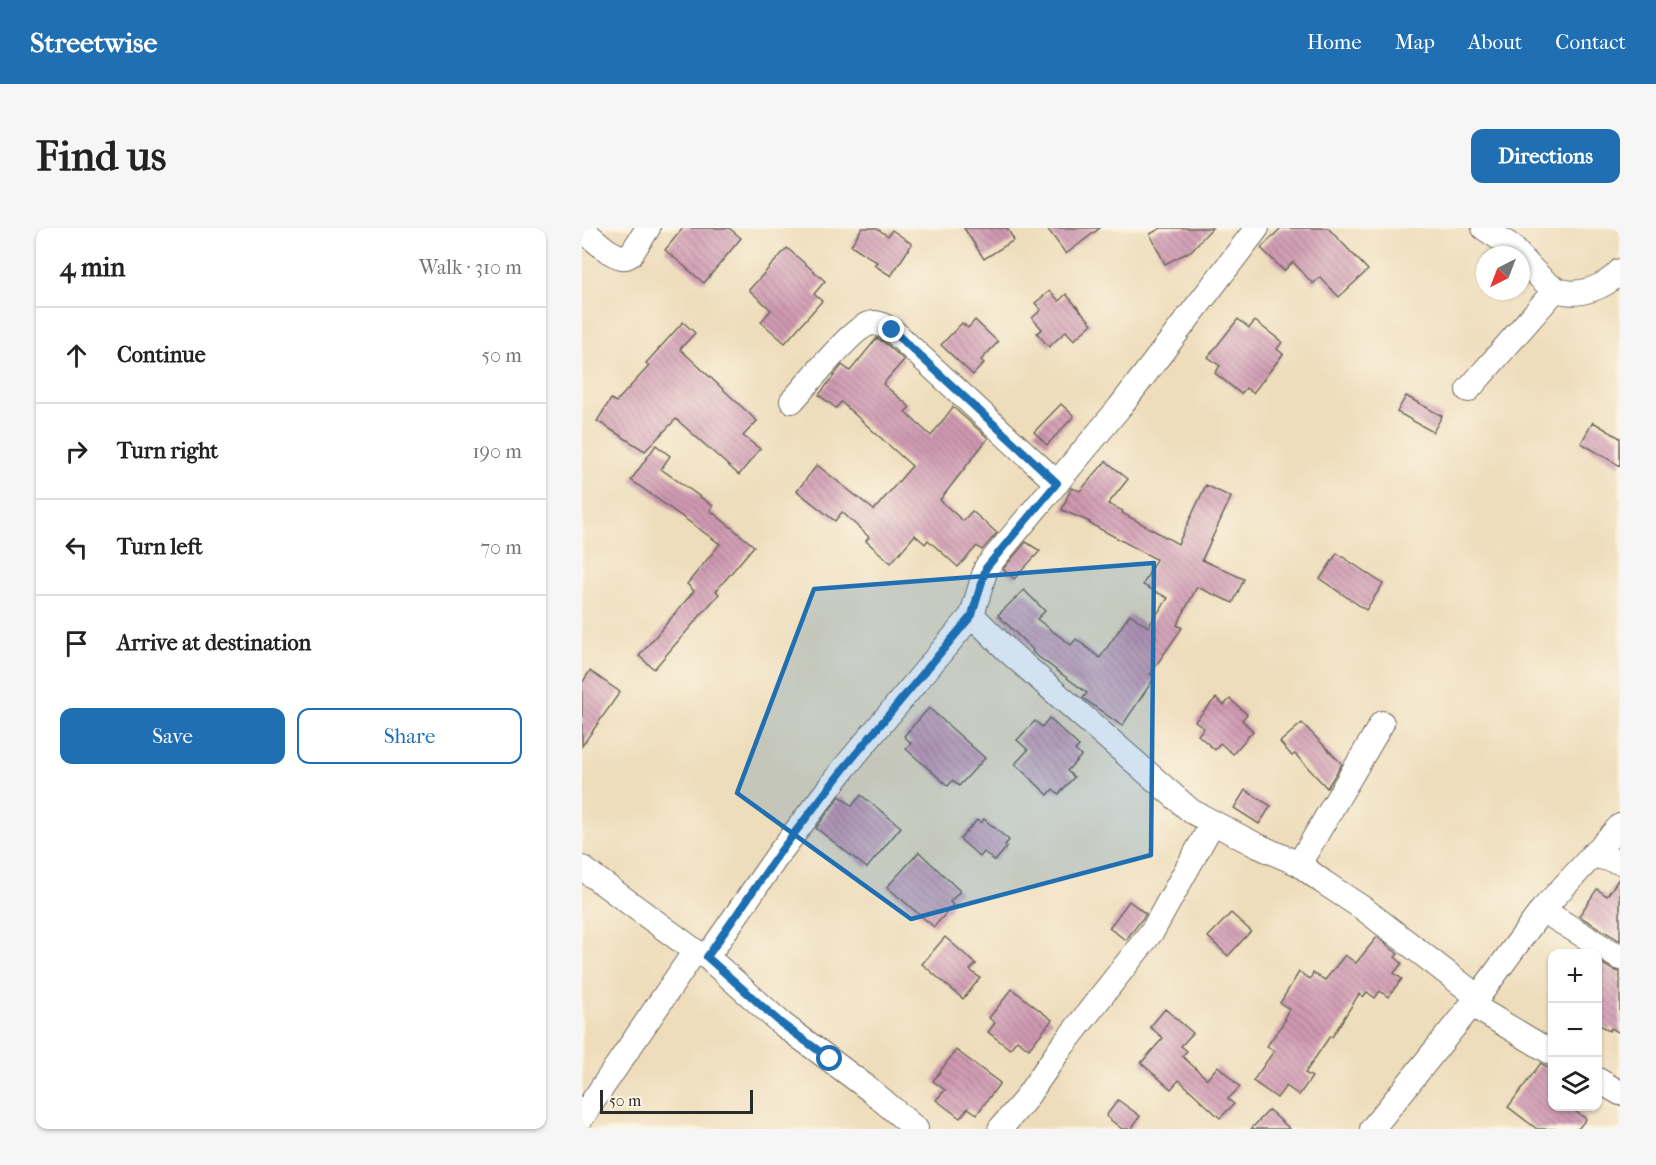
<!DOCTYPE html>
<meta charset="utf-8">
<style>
body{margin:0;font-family:"IM FELL French Canon",serif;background:#f6f6f6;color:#222}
.controls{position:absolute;right:18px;bottom:18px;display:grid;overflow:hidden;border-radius:12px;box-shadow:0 2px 4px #0004}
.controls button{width:54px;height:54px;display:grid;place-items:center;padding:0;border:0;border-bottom:2px solid #e0e0e0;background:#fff;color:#222;font:30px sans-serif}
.compass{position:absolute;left:894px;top:18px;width:54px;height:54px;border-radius:50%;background:#fff;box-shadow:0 2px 4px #0004;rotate:222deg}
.scale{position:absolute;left:18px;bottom:15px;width:153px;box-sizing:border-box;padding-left:6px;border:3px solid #2b2b2b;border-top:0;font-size:16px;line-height:21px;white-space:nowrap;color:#2b2b2b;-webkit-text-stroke:4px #fcf5e5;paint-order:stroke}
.stop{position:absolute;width:18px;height:18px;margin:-14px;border:4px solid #1f6fb2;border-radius:50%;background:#fff}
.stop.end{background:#1f6fb2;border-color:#fff;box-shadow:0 2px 6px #0008}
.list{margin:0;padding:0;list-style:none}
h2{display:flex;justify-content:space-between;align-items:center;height:78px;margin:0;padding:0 24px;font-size:26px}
h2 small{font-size:20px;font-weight:400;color:#767676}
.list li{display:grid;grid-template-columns:39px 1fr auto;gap:18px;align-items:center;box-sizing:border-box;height:96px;padding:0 24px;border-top:2px solid #e0e0e0}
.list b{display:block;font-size:22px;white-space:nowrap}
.list em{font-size:20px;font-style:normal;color:#767676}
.actions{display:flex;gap:12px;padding:18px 24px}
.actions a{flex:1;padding:14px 0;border:2px solid #1f6fb2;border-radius:12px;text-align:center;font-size:21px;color:#1f6fb2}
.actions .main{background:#1f6fb2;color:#fff}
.icon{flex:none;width:33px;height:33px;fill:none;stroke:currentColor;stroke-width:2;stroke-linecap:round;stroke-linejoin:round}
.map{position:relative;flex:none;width:1038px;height:901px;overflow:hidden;border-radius:12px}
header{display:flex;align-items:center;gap:36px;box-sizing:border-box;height:84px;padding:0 30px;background:#1f6fb2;color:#fff}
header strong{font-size:28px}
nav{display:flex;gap:33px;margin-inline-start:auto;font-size:21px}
.intro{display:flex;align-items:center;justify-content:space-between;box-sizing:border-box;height:144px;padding:0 36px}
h1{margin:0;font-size:42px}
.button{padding:15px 27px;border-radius:12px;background:#1f6fb2;color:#fff;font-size:21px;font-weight:700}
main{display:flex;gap:36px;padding:0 36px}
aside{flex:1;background:#fff;border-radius:12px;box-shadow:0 2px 4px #0004}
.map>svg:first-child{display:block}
.building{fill:url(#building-back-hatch)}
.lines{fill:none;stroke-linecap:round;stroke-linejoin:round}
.minor-casing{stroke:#6f695d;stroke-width:26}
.minor{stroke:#fff;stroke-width:24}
.route{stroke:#1f6fb2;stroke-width:8}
.marked{fill:#1f6fb2;fill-opacity:0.2;stroke:#1f6fb2;stroke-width:4.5;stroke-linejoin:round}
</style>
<header>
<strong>Streetwise</strong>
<nav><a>Home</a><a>Map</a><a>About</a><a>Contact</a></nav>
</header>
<div class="intro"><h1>Find us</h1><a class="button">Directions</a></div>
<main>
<aside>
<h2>4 min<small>Walk · 310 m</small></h2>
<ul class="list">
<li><svg class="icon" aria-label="ahead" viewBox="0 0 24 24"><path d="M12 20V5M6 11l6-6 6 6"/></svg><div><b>Continue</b></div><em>50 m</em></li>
<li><svg class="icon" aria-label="right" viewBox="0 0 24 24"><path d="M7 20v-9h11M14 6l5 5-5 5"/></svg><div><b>Turn right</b></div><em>190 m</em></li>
<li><svg class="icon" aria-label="left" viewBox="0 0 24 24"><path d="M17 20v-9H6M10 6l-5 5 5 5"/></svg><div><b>Turn left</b></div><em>70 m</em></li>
<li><svg class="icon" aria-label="arrive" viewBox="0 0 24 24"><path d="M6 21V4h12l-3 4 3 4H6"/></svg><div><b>Arrive at destination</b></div></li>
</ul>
<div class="actions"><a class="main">Save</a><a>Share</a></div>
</aside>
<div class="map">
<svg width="1038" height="901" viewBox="0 0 1038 901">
<defs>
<pattern id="building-back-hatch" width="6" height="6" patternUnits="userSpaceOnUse" patternTransform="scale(1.5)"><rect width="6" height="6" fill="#cf99b2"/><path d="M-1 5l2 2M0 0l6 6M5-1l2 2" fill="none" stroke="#a87d91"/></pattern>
</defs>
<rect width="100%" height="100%" fill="#fcf5e5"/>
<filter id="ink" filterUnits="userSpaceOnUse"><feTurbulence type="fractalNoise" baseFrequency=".0167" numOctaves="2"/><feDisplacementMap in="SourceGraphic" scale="12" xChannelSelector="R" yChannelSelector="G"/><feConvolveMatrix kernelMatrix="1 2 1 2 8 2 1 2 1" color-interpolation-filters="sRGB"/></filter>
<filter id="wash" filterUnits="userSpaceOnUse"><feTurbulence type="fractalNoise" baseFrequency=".008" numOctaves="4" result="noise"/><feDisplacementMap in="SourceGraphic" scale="24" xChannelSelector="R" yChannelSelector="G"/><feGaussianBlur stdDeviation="1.35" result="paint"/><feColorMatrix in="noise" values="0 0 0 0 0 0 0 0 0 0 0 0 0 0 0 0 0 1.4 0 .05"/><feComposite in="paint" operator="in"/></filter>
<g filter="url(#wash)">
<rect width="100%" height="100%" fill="#edb"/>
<g id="blocks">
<!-- building -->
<g class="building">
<polygon points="101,0 147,0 159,10 122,55 83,22"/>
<polygon points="280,0 294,0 306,8 310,2 330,16 309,48 292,37 295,34 269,17"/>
<polygon points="382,0 425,0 432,12 402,31"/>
<polygon points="465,0 518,0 484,26"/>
<polygon points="579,0 630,0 609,23 583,36 568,6"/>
<polygon points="699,0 746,0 786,42 757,69 738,49 731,56 711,34 702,43 679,20"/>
<polygon points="205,20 243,53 232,66 240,73 203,115 179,94 189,82 167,62"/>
<polygon points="468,63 477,73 484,66 510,96 492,112 484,103 467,119 455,105 460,101 450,90 459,82 453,75"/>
<polygon points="656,91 667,100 673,93 700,114 695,121 701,126 671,165 664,160 659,166 633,145 638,138 626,129"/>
<polygon points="393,92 416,114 399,132 402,135 391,147 359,117 380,95 386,100"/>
<polygon points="101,94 113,105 98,121 175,193 161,208 178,221 157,247 94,191 63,223 15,193 29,171 34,174 67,138 64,135"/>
<polygon points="295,110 302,114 322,132 301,156 328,179 323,184 349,208 371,179 406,210 358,272 381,293 390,283 415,305 400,322 395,318 376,339 346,312 343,316 333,307 309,335 284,313 287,309 260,284 253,293 215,263 235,237 292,282 330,238 259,174 254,180 237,167 260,137 268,143"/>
<polygon points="824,168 860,188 851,204 815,184"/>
<polygon points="479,176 492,188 465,217 452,204"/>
<polygon points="1011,194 1038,210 1038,238 999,215"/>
<polygon points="74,217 88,228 79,241 131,278 128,282 172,318 134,363 137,366 72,441 57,428 112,363 105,356 138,316 49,252"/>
<polygon points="524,233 546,251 526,276 541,283 540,285 596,316 624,257 649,269 620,332 662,351 651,375 615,359 595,397 600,400 568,446 573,449 540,498 501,470 505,465 450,424 451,422 416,387 442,362 463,383 455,391 489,417 494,411 518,430 548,386 566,399 586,370 561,357 574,331 507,295 508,294 480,282 489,260 498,263"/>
<polygon points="444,314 458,323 432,351 421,341"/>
<polygon points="755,325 801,356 784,382 738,351"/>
<polygon points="8,443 38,464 0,518 0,455"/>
<polygon points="634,470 642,477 648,471 665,486 660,492 671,503 651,526 638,515 633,522 616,507 622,500 613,493"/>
<polygon points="347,480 403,530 377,558 371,552 366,558 324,521 329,515 322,508"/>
<polygon points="467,490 497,518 493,522 499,528 485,543 492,549 477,566 471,561 466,567 433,536 446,522 435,512 453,493 460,499"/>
<polygon points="720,495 760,536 745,560 713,526 710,528 698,514"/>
<polygon points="663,562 689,578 677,596 652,580"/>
<polygon points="279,567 319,599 285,640 234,600 258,568 270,578"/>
<polygon points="402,591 427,612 423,617 425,619 413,633 402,624 398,629 378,611 395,592 399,595"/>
<polygon points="337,624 378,663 368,674 371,677 352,699 305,659"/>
<polygon points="1038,649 1038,713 997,688 1015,661 1025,668"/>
<polygon points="547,673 564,686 544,712 527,700"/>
<polygon points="649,685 669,703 646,728 626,709"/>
<polygon points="363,709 394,736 388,742 398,750 381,771 340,736"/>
<polygon points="795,709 816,726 813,729 820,735 812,745 820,751 806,769 798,763 793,770 785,764 781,769 777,766 750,809 748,808 723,845 730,849 717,867 704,858 695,870 671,853 692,823 685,818 704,791 702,790 707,781 698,775 717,744 728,751 731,745 743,752 763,727 774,735"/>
<polygon points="1016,733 1031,742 1038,744 1038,805 1029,800 1027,803 1016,796"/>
<polygon points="430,761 470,792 447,821 435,812 428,821 406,804 413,795 407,790"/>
<polygon points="583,781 611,805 599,818 605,823 600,828 625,851 636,838 658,859 646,871 652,876 638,890 597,852 589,861 559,835 581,810 568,799"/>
<polygon points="374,822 418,855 395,886 386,880 378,890 354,872 363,862 351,853"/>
<polygon points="959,835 970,843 970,879 987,879 1004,891 996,901 955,901 926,879"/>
<polygon points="536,872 558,888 549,901 540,901 524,888"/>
<polygon points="687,882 708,901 669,901"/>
</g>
</g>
</g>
<g filter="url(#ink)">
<use href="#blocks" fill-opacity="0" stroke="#6f695d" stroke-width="1.5"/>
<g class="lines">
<defs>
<g id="minor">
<polyline points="675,0 537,180 404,340 390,387 426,423 609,583 674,617 717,636 741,654 782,681 896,769"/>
<polyline points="902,0 929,18 937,27"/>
<path d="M0,1C11,10 37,38 49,26L66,0"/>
<path d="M939,29C949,40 961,55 974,61C995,71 1024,59 1038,43"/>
<polyline points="886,162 974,61"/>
<path d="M210,173C224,158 270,100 287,96C295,93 302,98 310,102L475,255"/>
<polyline points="1010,627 1038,634"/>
<polyline points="717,636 800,495"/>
<polyline points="0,640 113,723 125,729 200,796 287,861 334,901"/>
<polyline points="960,682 1038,730"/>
<polyline points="125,729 198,624 263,539 390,387"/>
<polyline points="890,777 970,825"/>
<polyline points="1016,852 1038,865"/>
<polyline points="0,889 113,723"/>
<polyline points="418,901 442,873 478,821 571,702 630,596"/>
<polyline points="790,901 896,769 960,682 1038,598"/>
</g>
</defs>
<!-- minor casing -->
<use href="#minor" class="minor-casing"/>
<!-- minor -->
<use href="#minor" class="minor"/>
</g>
</g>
<g class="lines" filter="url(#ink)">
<!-- route -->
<polyline class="route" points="248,831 200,796 125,729 198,624 263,539 390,387 404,340 475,255 310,102"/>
</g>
<!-- marked area -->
<path class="marked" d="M572,335L569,627L329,691L155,565L232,361Z"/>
</svg>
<div class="controls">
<button>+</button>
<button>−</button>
<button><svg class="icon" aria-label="layers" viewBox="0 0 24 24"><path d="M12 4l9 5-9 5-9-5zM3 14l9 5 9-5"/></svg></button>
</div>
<svg class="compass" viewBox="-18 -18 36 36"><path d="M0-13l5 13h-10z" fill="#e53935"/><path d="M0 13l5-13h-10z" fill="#767676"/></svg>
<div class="scale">50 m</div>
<div class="stop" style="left:248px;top:831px"></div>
<div class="stop end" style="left:310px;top:102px"></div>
</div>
</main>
